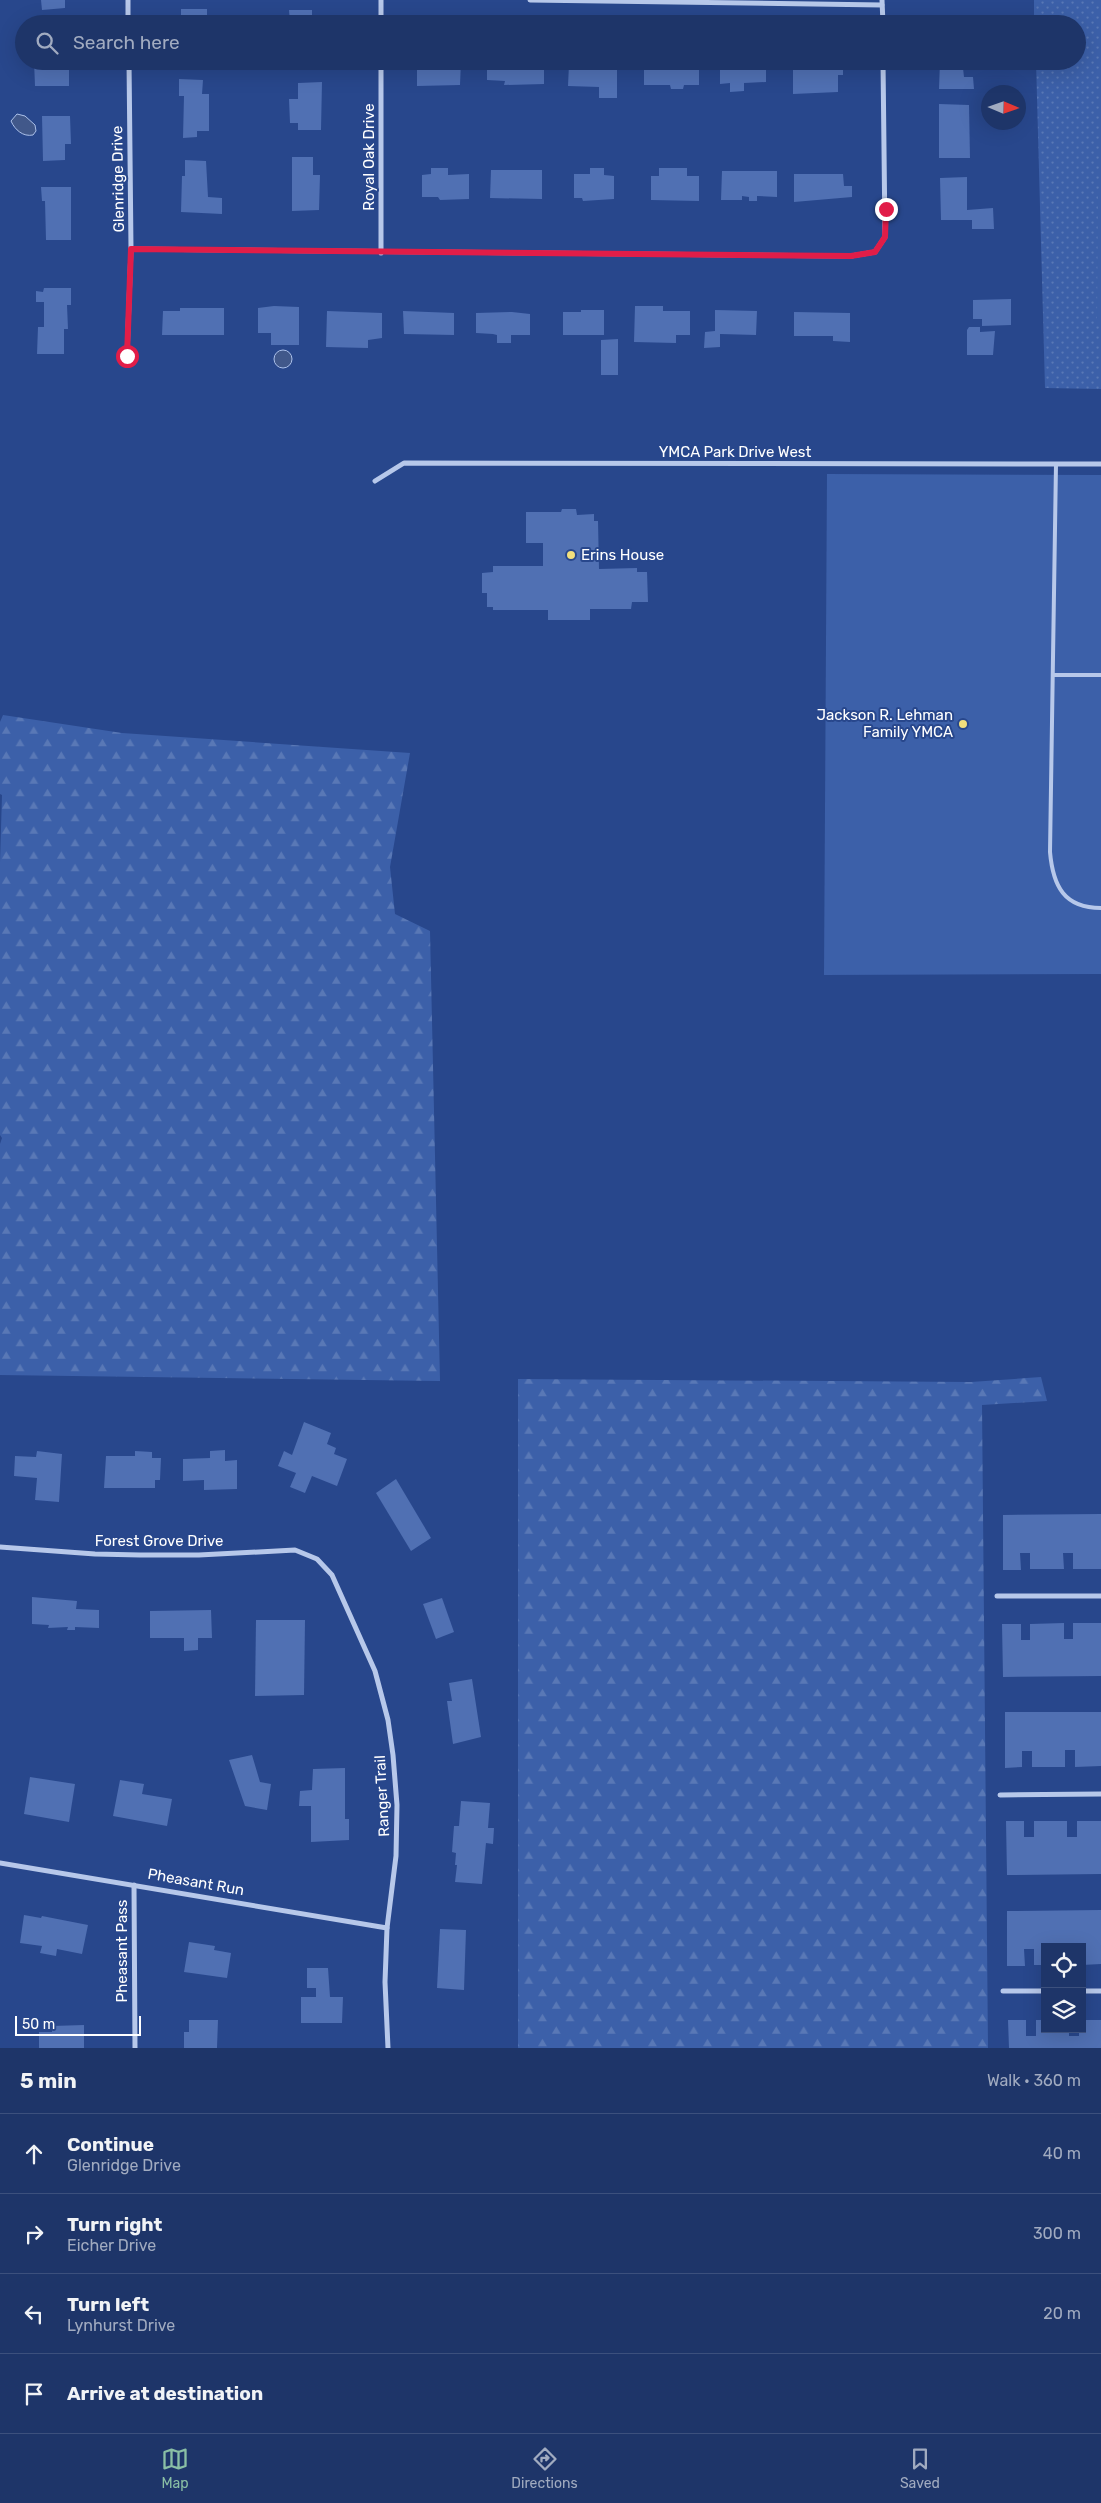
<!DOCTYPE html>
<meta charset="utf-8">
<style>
body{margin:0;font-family:Rubik,sans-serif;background:#2b4071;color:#f1f3f6}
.controls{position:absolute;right:15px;bottom:15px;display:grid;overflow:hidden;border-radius:0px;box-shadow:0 5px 20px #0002}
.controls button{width:45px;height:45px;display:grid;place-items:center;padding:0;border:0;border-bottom:1px solid #3c507d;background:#1e3569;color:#f1f3f6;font:25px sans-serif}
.compass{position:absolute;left:981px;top:85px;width:45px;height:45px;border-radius:50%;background:#1e3569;box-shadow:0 5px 20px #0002;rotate:92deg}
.scale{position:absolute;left:15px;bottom:12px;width:126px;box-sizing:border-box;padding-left:5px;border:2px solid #fff;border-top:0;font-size:14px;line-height:18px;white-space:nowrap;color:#fff;-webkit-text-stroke:4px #28478c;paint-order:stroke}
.stop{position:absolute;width:15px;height:15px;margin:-11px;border:4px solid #e11d48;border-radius:50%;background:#fff}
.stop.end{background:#e11d48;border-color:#fff;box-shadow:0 1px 5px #0008}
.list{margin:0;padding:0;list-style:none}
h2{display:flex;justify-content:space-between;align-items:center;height:65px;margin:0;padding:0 20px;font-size:21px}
h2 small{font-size:16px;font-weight:400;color:#a1abc0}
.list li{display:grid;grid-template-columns:32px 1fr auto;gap:15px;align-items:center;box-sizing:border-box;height:80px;padding:0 20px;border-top:1px solid #3c507d}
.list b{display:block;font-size:19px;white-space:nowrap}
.list p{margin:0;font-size:16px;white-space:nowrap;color:#a1abc0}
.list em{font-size:16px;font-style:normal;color:#a1abc0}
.icon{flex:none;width:28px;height:28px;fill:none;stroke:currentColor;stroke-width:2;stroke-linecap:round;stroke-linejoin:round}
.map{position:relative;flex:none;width:1101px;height:2048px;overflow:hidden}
.search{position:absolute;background:#1e3569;box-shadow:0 5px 20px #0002;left:15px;right:15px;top:15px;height:55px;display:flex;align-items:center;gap:12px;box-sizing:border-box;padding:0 18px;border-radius:28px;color:#a1abc0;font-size:19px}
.sheet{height:385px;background:#1e3569}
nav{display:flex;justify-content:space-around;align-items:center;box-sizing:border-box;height:70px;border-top:1px solid #3c507d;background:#1e3569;font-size:14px;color:#a1abc0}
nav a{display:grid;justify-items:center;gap:2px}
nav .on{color:#8abfa5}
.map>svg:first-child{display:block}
.grass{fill:url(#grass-dots)}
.forest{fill:url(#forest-firs)}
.garden{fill:#3c60a9}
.water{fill:#41588a;stroke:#acc1ea}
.building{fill:#5070b3}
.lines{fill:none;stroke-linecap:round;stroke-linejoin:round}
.service{stroke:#b7c8ea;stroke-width:4}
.minor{stroke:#b7c8ea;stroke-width:5}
.route{stroke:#e11d48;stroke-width:6}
.poi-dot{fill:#f2df7d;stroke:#28478c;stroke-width:2}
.labels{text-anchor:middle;stroke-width:4;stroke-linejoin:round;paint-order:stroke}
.street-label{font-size:15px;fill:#fff;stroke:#28478c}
.poi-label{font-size:15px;fill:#fff;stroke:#28478c;text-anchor:start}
</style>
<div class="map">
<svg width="1101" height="2048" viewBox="0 0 1101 2048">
<defs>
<pattern id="grass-dots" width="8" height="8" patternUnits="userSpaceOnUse" patternTransform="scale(1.25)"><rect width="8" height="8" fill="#3c60a9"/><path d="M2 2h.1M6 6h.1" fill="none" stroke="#5978b6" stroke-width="1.8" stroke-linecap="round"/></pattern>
<pattern id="forest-firs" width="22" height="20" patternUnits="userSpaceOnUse" patternTransform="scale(1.25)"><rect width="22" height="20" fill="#3c60a9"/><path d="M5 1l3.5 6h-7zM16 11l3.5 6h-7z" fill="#5978b6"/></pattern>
</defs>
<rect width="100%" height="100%" fill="#28478c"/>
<!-- grass -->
<polygon class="grass" points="1034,0 1101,0 1101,389 1045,388 1036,61 1077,61 1077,24 1034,24"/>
<!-- forest -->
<g class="forest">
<polygon points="3,715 122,733 410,753 390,867 395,914 430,931 440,1381 0,1375 0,1144 2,1138 0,1135 0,863 2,795 0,794 0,722"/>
<polygon points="1041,1377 1047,1401 982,1405 988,2048 518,2048 518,1379 971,1382"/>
</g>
<!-- garden -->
<g class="garden">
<polygon points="1098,190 1101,190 1101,322 1097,322"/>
<polygon points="827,474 1101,475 1101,974 824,975"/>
</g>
<!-- water -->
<g class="water">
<path d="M17,114L25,116L35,125L36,131L33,135C23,137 15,130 11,121Z"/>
<circle cx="283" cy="359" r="9"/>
</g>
<!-- building -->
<g class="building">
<polygon points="41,0 65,0 65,8 42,10"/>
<rect x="181" y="9" width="26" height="15"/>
<polygon points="289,10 312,10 312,24 290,24"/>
<polygon points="34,61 60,61 60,68 69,68 69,86 35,86"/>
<polygon points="257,61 277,61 277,68 256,69"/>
<polygon points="417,61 461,61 460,85 417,86"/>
<polygon points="487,61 544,61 544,84 504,85 505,81 487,80"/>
<polygon points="584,61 617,61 617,98 599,98 599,87 568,86 569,64 584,64"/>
<polygon points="684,61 683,66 699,66 699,85 684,85 683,89 671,89 670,85 644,85 644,62"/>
<polygon points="720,61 766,61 766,82 744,83 744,91 730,92 730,83 720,84"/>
<polygon points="940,61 973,61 973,68 963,68 964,77 973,77 974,89 939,89"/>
<polygon points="820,62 843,62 843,75 838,75 838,92 793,94 793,67 820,65"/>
<polygon points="179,79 203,80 202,94 209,94 209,131 197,131 197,137 183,138 184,96 179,96"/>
<polygon points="322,82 321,130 298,130 298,123 290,123 289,99 298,99 298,83"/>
<polygon points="939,104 969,105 970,158 939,158"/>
<polygon points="42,116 70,116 71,144 65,144 65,160 43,161"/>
<polygon points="292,157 313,157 313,175 320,175 319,210 292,211"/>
<polygon points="185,160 206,161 208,197 222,198 222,214 181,212 182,176 185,176"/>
<polygon points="431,168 448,168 448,175 469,174 469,199 440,200 438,197 422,197 422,175 431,174"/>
<polygon points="590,168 604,168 604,175 614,176 614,199 583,201 582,198 574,198 574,174 590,174"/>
<polygon points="659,168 687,168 687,176 699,176 699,201 651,200 651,176 659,176"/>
<polygon points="491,170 542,170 542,199 490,198"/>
<polygon points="722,171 777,171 777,197 757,196 757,201 749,201 749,197 742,196 742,200 721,200"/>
<polygon points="794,174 843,174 844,186 852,186 852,197 794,202"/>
<polygon points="967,177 967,210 993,208 994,229 972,229 972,220 941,220 940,178"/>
<polygon points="41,187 71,187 71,240 46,240 45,201 42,201"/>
<polygon points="44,288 71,288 71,305 67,305 68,329 64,329 64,354 37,354 38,327 44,327 44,302 36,302 36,291 43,292"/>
<polygon points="1011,299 1011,325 982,326 982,319 973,319 973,300"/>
<polygon points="274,306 299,307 299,345 271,345 271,333 258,333 258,308"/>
<polygon points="635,306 663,306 663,311 690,311 690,335 676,335 676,343 634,342"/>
<polygon points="180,308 224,308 224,335 162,335 163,311 180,311"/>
<polygon points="581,310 604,310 604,335 563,335 563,312 581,312"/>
<polygon points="715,310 757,311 756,335 720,334 720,347 704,348 705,332 715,331"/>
<polygon points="327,311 382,313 382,338 368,340 368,348 326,347"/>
<polygon points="403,311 454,313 454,335 404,334"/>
<polygon points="512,312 530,314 530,335 511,335 511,343 497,343 497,335 493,334 476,333 476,313"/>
<polygon points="794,312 850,313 850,342 833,341 833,336 794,336"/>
<polygon points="969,327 980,327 980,332 995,331 993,355 967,355 967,330"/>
<polygon points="618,339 618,375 601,375 601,340"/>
<polygon points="562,509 576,509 577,515 594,514 594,521 598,521 599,569 637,568 637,572 647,572 648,602 632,602 631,609 590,609 590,620 548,620 548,610 493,610 493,607 487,607 487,593 482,593 482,573 493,572 493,566 543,566 543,543 526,543 526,512 561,512"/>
<polygon points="304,1422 331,1433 327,1444 336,1448 334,1454 347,1459 337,1486 312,1476 305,1493 290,1487 296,1473 278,1466 284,1451 292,1455"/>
<polygon points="225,1450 225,1461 237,1460 237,1489 204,1490 204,1480 183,1481 183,1459 210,1458 210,1451"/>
<polygon points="37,1451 62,1454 59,1502 35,1500 37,1478 14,1476 15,1456 36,1457"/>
<polygon points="135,1451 152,1452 152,1458 161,1458 160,1480 155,1480 155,1488 104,1488 106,1456 135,1456"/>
<polygon points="396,1479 431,1538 411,1551 376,1493"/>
<polygon points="1101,1514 1101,1569 1073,1569 1073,1553 1063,1553 1064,1569 1030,1569 1030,1553 1020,1553 1021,1570 1003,1570 1003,1515"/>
<polygon points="32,1597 77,1601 76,1609 99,1610 99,1628 75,1627 75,1630 67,1630 68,1627 48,1628 49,1625 32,1624"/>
<polygon points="442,1598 454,1632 436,1639 423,1604"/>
<polygon points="211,1610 212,1638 198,1638 198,1650 184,1651 184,1638 150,1638 150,1611"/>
<polygon points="256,1620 305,1620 304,1695 255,1696"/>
<polygon points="1064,1623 1064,1639 1073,1639 1073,1623 1101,1623 1101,1676 1003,1677 1002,1624 1021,1624 1021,1640 1030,1640 1030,1624"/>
<polygon points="472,1679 481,1737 453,1744 447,1701 452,1701 449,1683"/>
<polygon points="1005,1712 1101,1712 1101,1766 1075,1767 1075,1750 1065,1750 1065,1767 1032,1767 1032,1751 1022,1751 1022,1767 1005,1768"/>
<polygon points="252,1755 260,1782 271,1784 267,1810 245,1806 229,1760"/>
<polygon points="345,1768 345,1819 349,1819 349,1840 311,1842 311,1806 299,1806 300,1791 312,1790 313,1769"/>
<polygon points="30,1777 75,1784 69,1822 24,1814"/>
<polygon points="120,1780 144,1784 142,1794 172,1799 167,1826 113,1816"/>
<polygon points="461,1801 490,1803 488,1828 494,1828 493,1844 486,1843 482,1884 455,1882 457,1865 455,1865 456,1853 452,1852 454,1826 459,1826"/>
<polygon points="1006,1821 1024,1821 1024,1837 1034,1837 1034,1821 1067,1821 1067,1837 1077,1837 1077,1821 1101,1821 1101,1874 1007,1875"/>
<polygon points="1101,1910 1101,1964 1082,1965 1082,1947 1045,1947 1045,1965 1034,1965 1034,1949 1024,1949 1025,1966 1007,1966 1007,1911"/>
<polygon points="24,1915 41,1918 42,1916 88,1925 82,1954 57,1949 56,1956 40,1953 42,1946 20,1943"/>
<polygon points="440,1929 466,1930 464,1990 437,1988"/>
<polygon points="189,1942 215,1946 214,1950 231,1953 227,1978 184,1972"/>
<polygon points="307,1968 328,1968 330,1997 343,1997 342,2023 301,2023 301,1997 316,1997 316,1988 307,1988"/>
<polygon points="189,2020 218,2020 217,2048 184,2048 184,2032 189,2032"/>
<polygon points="1008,2020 1026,2020 1026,2036 1036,2036 1036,2020 1045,2020 1045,2029 1069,2029 1069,2036 1079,2036 1079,2029 1082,2029 1082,2020 1101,2020 1101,2048 1009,2048"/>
<polygon points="84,2025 84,2048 39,2048 39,2032 52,2032 52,2026"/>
</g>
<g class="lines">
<!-- service -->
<g class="service">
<path d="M1056,464L1050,852C1053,886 1064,908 1101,908"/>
<polyline points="1053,675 1101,675"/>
</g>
<!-- minor -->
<g class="minor">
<polyline points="128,0 128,24"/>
<polyline points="381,0 381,24"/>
<polyline points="530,0 882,5"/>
<polyline points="882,0 883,24"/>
<polyline points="381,61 381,253"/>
<polyline points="131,249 851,256 875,252 885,237 883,61"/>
<polyline points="127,356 131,249 129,61"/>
<polyline points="375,481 404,463 1101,464"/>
<polyline points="0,1547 95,1554 140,1555 199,1555 295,1550 317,1559 332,1575 375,1671 388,1720 393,1755 397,1805 396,1856 387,1928 385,1982 388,2048"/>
<polyline points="997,1596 1101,1596"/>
<polyline points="1000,1795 1101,1794"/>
<polyline points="0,1863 387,1928"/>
<polyline points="134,1885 135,2048"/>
<polyline points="1003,1991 1045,1991"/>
<polyline points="1082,1991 1101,1991"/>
</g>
</g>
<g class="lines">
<!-- route -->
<polyline class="route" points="127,356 131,249 851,256 875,252 885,237 886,209"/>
</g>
<!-- markers -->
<g class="poi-dot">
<circle cx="571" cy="555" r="5"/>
<circle cx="963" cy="724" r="5"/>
</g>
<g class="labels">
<!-- street labels -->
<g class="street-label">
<text transform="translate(369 157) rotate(-90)" y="5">Royal Oak Drive</text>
<text transform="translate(118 179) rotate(-91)" y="5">Glenridge Drive</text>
<text x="735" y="457">YMCA Park Drive West</text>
<text x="159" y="1546">Forest Grove Drive</text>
<text transform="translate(382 1796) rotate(-93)" y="5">Ranger Trail</text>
<text transform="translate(196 1882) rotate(10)" y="5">Pheasant Run</text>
<text transform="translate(122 1951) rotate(-90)" y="5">Pheasant Pass</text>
</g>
<!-- poi labels -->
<g class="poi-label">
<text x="581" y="560">Erins House</text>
<text x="953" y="720" text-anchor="end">Jackson R. Lehman<tspan x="953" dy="17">Family YMCA</tspan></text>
</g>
</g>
</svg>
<div class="controls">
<button><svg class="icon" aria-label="locate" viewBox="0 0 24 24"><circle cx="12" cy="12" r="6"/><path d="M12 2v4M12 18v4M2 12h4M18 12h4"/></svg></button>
<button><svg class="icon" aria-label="layers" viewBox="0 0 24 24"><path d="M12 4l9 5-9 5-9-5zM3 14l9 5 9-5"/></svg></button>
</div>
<svg class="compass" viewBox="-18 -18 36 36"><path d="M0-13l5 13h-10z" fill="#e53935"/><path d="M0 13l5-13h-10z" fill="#a1abc0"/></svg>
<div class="scale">50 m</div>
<div class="stop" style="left:127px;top:356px"></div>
<div class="stop end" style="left:886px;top:209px"></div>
<div class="search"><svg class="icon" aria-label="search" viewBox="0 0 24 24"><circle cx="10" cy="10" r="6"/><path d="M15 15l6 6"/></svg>Search here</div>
</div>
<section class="sheet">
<h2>5 min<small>Walk · 360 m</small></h2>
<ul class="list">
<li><svg class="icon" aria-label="ahead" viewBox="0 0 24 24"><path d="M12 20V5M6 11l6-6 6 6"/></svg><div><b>Continue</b><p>Glenridge Drive</p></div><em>40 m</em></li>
<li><svg class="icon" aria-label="right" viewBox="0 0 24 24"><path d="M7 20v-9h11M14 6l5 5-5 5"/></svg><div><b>Turn right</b><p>Eicher Drive</p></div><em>300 m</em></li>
<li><svg class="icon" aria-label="left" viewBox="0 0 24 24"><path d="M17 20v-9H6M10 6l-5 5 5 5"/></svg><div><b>Turn left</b><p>Lynhurst Drive</p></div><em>20 m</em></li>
<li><svg class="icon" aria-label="arrive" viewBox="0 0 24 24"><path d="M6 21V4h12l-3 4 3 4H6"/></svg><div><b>Arrive at destination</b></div></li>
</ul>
</section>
<nav>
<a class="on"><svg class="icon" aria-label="map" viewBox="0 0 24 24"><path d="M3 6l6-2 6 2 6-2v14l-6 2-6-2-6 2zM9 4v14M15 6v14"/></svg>Map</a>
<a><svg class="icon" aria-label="directions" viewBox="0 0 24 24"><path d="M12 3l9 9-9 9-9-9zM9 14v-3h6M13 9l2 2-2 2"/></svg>Directions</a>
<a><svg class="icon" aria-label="saved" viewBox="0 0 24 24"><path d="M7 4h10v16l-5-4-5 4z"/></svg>Saved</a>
</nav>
